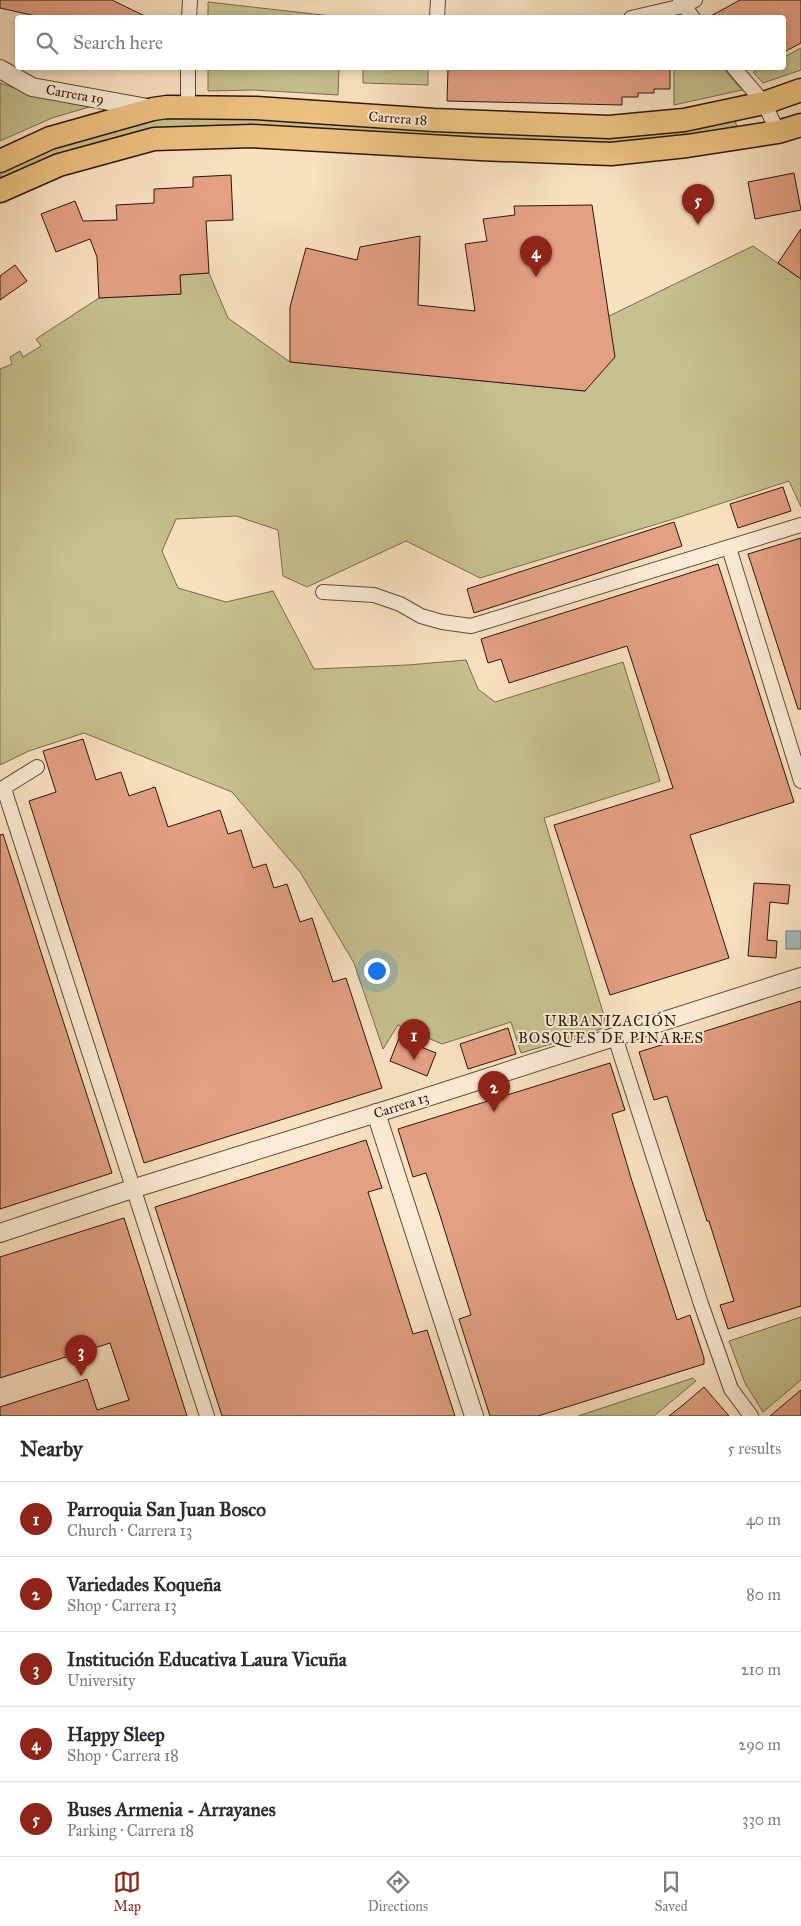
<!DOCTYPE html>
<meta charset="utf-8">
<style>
body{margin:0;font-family:"IM FELL Great Primer",serif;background:#f2f2f3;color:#2b2b33}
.you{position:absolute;left:376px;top:970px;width:18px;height:18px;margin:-12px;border:4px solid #fff;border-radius:50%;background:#1a73e8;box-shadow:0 0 0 8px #1a73e833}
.badge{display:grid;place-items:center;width:32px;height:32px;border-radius:50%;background:#8f2418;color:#fff;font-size:16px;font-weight:700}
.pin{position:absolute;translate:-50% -41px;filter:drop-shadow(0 1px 2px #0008)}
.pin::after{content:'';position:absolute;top:26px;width:18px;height:15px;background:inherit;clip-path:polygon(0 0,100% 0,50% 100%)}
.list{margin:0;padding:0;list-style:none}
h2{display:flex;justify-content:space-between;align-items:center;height:65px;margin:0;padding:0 20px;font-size:21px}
h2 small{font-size:16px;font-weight:400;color:#7c7c81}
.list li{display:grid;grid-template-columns:32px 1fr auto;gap:15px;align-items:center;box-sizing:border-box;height:75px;padding:0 20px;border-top:1px solid #e1e1e2}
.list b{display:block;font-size:19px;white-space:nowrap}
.list p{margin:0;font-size:16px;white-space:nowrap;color:#7c7c81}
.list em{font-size:16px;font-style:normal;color:#7c7c81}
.icon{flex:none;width:28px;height:28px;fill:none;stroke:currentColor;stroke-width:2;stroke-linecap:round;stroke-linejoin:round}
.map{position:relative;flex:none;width:801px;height:1416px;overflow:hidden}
.search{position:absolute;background:#fff;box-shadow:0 2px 8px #0003;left:15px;right:15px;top:15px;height:55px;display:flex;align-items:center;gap:12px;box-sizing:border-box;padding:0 18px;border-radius:5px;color:#7c7c81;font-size:19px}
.sheet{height:440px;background:#fff}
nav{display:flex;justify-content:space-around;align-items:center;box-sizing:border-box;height:70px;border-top:1px solid #e1e1e2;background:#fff;font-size:14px;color:#7c7c81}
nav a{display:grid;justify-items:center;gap:2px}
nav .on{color:#8f2418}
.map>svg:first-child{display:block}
.green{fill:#c6c18e;stroke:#7a6c4e}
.water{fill:#a2bcbc;stroke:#737a76}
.building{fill:#e4a083;stroke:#2d160d}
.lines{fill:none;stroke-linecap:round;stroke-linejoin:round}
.minor-casing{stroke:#60493a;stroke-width:16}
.tertiary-casing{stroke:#60493a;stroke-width:20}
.primary-casing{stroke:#2d160d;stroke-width:25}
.minor{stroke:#fcecd7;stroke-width:14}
.tertiary{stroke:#fcecd7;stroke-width:18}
.primary{stroke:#edc180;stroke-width:22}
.labels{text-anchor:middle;stroke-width:4;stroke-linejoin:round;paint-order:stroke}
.street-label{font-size:14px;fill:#2d160d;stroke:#fcecd7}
.neighbourhood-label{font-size:15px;letter-spacing:1px;fill:#2d160d;stroke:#fcecd7}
</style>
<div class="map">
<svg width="801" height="1416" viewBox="0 0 801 1416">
<rect width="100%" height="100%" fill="#fae2c1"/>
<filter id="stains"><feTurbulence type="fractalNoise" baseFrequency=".004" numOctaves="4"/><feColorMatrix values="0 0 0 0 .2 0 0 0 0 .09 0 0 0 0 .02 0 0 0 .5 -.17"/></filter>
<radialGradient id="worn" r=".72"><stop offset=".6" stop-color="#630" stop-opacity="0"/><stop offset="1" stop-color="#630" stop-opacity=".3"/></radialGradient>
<!-- green -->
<g class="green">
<polygon points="208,2 340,17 208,17"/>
<polygon points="801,48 801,70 763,83 753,72 762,68 784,68 784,57"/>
<polygon points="208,68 339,68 338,95 254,90 208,91"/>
<polygon points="363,68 428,68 428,85 363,83"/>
<polygon points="674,68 723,68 742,90 674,105"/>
<polygon points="0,83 35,95 96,105 52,118 0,141"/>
<polygon points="167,114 734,119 737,126 727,129 612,146 261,128 207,126 168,128 0,182 0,169 17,159"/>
<polygon points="753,246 801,279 801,507 789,481 680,517 480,578 406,541 307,587 283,576 278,530 236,516 176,519 162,551 178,588 226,602 273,591 314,669 408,665 466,660 478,689 495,702 623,662 660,781 544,818 605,1019 601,1029 521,1053 511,1022 442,1044 398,1025 383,1049 354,963 300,872 232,792 84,733 29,751 0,765 0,369 12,364 10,357 20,351 23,357 41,346 36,339 99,298 181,294 180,275 209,273 228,318 290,362 585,391 609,316"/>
<polygon points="801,1317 801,1380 763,1412 745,1383 729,1341"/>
<polygon points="693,1378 696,1381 654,1416 578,1416"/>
</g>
<!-- water -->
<rect class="water" x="786" y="931" width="15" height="18"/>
<!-- building -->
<g class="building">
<polygon points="0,0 112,0 149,18 45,18 0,8"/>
<polygon points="740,0 801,0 801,43 784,52 784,18 707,18"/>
<polygon points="448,68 670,68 670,89 654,89 654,93 638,93 638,97 622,97 622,105 447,101"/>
<polygon points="794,173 801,210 755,219 748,182"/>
<polygon points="231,175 233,220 206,221 209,273 180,275 181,294 99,298 97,257 90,239 56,252 41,214 75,201 83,221 117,220 116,205 154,203 154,189 193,187 193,177"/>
<polygon points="592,205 615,357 585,391 290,362 290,307 306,248 357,260 360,247 420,236 418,305 475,311 465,244 487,241 483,219 515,215 514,206"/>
<polygon points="801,229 801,279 778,263"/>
<polygon points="15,265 27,281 0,300 0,276"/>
<polygon points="783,487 791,511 738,528 730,504"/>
<polygon points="674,522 682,546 474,613 467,589"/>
<polygon points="801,538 801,709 798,709 748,554"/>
<polygon points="718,564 794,802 690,835 729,958 610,995 554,825 673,788 627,646 509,683 501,659 488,663 481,639"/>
<polygon points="83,739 96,780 121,772 129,796 155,787 168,827 220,810 228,834 241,830 253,868 266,864 274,888 287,884 300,922 312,918 333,982 346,978 382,1088 144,1163 29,801 56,792 43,751"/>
<polygon points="3,834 112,1173 0,1209 0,835"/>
<polygon points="754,883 790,885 788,904 770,902 767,940 777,941 776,958 748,956"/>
<polygon points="801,1001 801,1306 728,1329 720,1305 734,1301 709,1221 707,1221 667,1096 654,1100 639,1052"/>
<polygon points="508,1028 516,1054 468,1069 460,1044"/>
<polygon points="399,1038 436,1053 427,1076 390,1061"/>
<polygon points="610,1063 625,1110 612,1114 631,1178 677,1320 690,1315 704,1358 704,1364 538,1416 490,1416 459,1319 471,1315 439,1212 426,1173 413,1177 398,1129"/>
<polygon points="366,1140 382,1188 368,1192 413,1334 427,1330 455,1416 222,1416 155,1207"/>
<polygon points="124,1218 187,1416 0,1416 0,1407 87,1379 97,1410 129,1400 110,1343 0,1378 0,1257"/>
<polygon points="704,1387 729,1416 669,1416 683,1405"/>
<polygon points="801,1390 801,1416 770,1416 783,1405"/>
</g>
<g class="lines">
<defs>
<g id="minor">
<polyline points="680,0 693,18"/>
<polyline points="189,18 190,0"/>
<polyline points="437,18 438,0"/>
<polyline points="631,18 683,6 695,0"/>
<polyline points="734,68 764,103 778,132"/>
<polyline points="188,107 188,68"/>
<polyline points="729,548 801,781"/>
<polyline points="323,592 374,595 400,604 421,616 442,622 471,626 801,525"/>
<polyline points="4,789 207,1416"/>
<polyline points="0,790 37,767"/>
<polyline points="615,1037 701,1304 731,1389 751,1416"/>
</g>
<g id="tertiary">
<polyline points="0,69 32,87 153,109"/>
<polyline points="376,1113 474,1416"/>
<polyline points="0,1233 132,1189 393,1108 801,977"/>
</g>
<g id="primary">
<polyline points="0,161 50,138 153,109 167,107 256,108 434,120 609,127 684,120 764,103 801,90"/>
<polyline points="0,191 59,165 154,139 252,136 480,149 611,154 687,146 778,132 801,125"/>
</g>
</defs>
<!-- minor casing -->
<use href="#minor" class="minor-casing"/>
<!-- tertiary casing -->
<use href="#tertiary" class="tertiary-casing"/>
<!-- primary casing -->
<use href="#primary" class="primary-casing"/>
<!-- minor -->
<use href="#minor" class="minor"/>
<!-- tertiary -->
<use href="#tertiary" class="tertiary"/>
<!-- primary -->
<use href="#primary" class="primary"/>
</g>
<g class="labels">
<!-- street labels -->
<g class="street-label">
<text transform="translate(75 94) rotate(10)" y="5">Carrera 19</text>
<text transform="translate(398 118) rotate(4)" y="5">Carrera 18</text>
<text transform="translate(401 1105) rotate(-18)" y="5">Carrera 13</text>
</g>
<!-- neighbourhood labels -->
<g class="neighbourhood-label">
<text x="611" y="1026">URBANIZACIÓN<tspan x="611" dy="17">BOSQUES DE PINARES</tspan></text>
</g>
</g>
<rect width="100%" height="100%" filter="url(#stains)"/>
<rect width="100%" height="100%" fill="url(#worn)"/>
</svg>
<div class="you"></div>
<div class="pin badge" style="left:414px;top:1060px">1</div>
<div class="pin badge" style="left:494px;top:1112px">2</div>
<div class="pin badge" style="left:81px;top:1376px">3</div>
<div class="pin badge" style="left:536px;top:277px">4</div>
<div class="pin badge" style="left:698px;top:225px">5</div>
<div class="search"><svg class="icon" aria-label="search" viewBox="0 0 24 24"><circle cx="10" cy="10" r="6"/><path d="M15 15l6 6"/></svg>Search here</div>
</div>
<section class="sheet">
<h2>Nearby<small>5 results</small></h2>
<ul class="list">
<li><span class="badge">1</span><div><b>Parroquia San Juan Bosco</b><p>Church · Carrera 13</p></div><em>40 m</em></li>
<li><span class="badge">2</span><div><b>Variedades Koqueña</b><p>Shop · Carrera 13</p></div><em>80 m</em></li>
<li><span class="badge">3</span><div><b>Institución Educativa Laura Vicuña</b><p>University</p></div><em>210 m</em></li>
<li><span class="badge">4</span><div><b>Happy Sleep</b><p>Shop · Carrera 18</p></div><em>290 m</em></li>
<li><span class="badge">5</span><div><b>Buses Armenia - Arrayanes</b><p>Parking · Carrera 18</p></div><em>330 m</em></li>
</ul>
</section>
<nav>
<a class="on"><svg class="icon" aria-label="map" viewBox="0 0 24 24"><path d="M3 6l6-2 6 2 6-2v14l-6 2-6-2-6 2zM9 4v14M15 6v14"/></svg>Map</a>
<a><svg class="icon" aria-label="directions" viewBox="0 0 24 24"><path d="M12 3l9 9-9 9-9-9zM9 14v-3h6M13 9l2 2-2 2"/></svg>Directions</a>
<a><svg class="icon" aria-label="saved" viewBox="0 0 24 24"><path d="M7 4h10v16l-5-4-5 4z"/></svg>Saved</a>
</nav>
